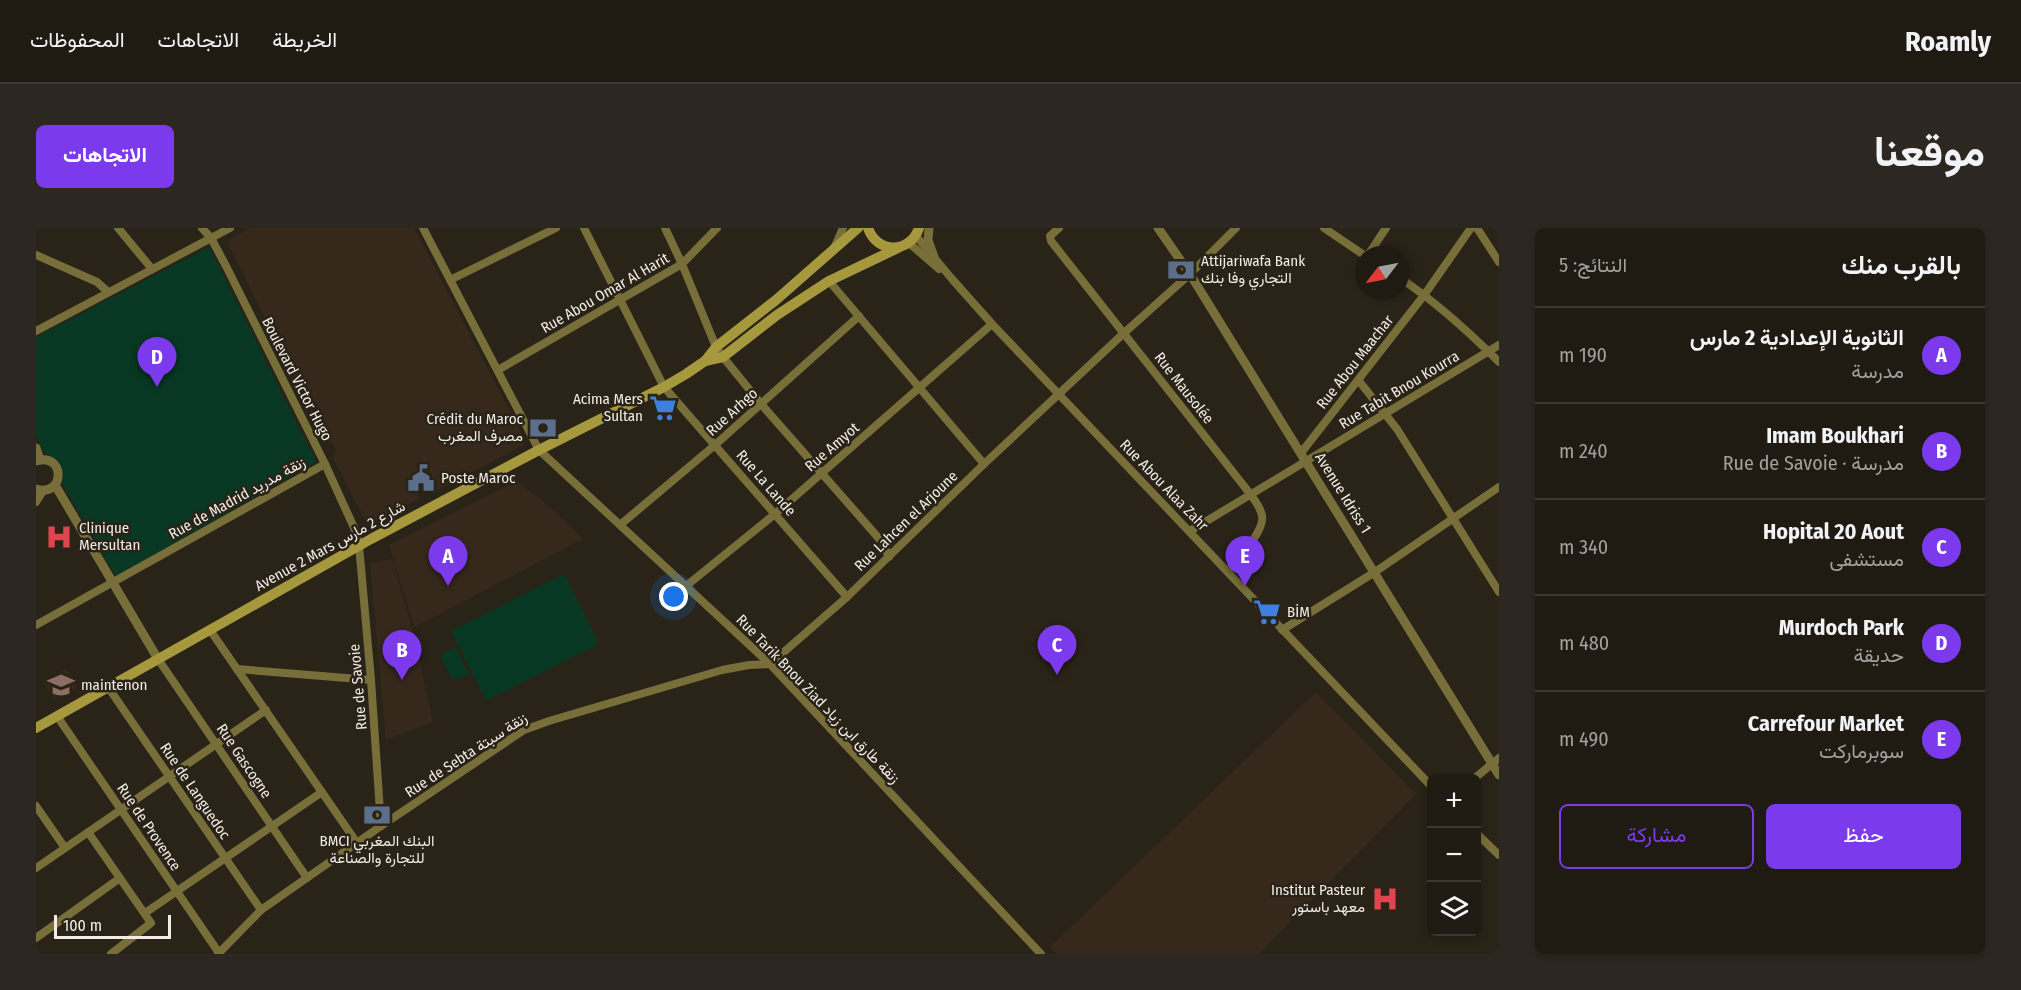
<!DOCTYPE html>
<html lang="ar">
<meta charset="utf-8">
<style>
body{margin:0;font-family:"Fira Sans Condensed",Vazirmatn,sans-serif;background:#2c2720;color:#f1f3f6;direction:rtl}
.controls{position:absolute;right:18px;bottom:18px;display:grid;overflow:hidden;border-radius:9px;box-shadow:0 3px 9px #0003}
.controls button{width:54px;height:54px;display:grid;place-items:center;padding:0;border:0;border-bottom:2px solid #3c3832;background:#1f1a12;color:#f1f3f6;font:30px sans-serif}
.compass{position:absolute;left:1319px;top:18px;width:54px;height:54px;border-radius:50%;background:#1f1a12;box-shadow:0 3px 9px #0003;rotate:238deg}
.scale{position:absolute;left:18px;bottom:15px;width:117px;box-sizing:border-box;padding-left:6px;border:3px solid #f1ede6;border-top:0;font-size:16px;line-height:21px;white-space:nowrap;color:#f1ede6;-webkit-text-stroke:4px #292318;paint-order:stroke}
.you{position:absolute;left:638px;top:369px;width:21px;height:21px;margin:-15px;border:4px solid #fff;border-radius:50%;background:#1a73e8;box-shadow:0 0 0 9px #1a73e833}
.badge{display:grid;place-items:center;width:39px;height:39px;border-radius:50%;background:#7c3aed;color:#fff;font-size:20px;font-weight:700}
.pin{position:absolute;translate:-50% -50px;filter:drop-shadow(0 2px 3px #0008)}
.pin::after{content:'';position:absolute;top:32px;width:21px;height:18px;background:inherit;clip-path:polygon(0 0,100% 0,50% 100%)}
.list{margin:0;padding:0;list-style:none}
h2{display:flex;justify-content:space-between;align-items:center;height:78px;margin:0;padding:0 24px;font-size:26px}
h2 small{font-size:20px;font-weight:400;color:#a1a19f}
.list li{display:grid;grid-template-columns:39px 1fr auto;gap:18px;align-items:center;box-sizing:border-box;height:96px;padding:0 24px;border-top:2px solid #3c3832}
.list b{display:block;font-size:22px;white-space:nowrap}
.list p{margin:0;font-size:20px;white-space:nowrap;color:#a1a19f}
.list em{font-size:20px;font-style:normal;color:#a1a19f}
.actions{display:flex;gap:12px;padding:18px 24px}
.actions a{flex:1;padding:14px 0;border:2px solid #7c3aed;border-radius:9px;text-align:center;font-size:21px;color:#7c3aed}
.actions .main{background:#7c3aed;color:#fff}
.icon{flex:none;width:33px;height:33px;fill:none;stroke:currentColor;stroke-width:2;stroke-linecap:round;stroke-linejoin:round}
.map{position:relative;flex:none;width:1463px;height:726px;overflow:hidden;direction:ltr;border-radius:9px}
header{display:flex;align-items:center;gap:36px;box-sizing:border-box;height:84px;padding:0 30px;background:#1f1a12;border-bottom:2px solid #3c3832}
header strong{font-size:28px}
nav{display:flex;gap:33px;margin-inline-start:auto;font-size:21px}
.intro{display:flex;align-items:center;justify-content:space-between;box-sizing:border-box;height:144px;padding:0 36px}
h1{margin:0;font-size:42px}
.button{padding:15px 27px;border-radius:9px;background:#7c3aed;color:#fff;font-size:21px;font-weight:700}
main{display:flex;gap:36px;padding:0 36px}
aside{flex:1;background:#1f1a12;border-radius:9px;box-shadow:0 3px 9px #0003}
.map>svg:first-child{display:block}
.education{fill:#37281c}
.green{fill:#083823}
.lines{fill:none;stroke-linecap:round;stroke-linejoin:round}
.minor{stroke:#776e39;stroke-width:8}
.tertiary{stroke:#776e39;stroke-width:9}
.secondary{stroke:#a6983d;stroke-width:10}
.labels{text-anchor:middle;stroke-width:5;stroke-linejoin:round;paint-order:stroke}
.poi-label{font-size:15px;fill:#f1ede6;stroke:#292318;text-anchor:start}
.street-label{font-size:15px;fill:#f1ede6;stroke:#292318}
</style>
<header>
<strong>Roamly</strong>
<nav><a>الخريطة</a><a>الاتجاهات</a><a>المحفوظات</a></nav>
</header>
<div class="intro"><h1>موقعنا</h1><a class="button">الاتجاهات</a></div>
<main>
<aside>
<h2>بالقرب منك<small>النتائج: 5</small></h2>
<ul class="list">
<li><span class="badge">A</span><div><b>الثانوية الإعدادية 2 مارس</b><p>مدرسة</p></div><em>190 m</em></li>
<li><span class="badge">B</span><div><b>Imam Boukhari</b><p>مدرسة · Rue de Savoie</p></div><em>240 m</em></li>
<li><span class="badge">C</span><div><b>Hopital 20 Aout</b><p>مستشفى</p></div><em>340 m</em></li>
<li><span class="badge">D</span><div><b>Murdoch Park</b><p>حديقة</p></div><em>480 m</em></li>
<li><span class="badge">E</span><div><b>Carrefour Market</b><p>سوبرماركت</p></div><em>490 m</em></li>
</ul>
<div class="actions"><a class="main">حفظ</a><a>مشاركة</a></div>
</aside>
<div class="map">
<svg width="1463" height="726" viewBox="0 0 1463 726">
<rect width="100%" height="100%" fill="#292318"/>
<!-- education -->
<g class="education">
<polygon points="214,0 378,0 489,212 488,217 400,263 397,258 381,266 383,271 338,294 330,293 297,230 300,223 296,215 289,213 192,15 195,10"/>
<polygon points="481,253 514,279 547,311 378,399 353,317"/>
<polygon points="356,331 379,411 397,494 350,512 334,335"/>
<polygon points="30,441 41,460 18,472 8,454"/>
<polygon points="1280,464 1380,566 1223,726 1020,726 1014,719"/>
</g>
<!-- green -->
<g class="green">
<polygon points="173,19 280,234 80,349 26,255 27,244 25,238 22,232 10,227 0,208 0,109"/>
<polygon points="528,346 563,416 450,473 415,403"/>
<polygon points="419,419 433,446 417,453 404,427"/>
</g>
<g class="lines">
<!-- minor -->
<g class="minor">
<polyline points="82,0 116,41"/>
<polyline points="166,0 175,10 190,38 289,236 320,304 323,317 335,452 345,598"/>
<polyline points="387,0 503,222 734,436 1005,726"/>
<polyline points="548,0 628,159 811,369"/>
<polyline points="629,0 646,36 680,119 687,129 725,176 846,314 853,329"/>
<path d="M1023,0L1014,8L1015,13L1215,267C1219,273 1225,280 1226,288C1229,303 1201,332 1192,343"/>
<polyline points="1288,0 1328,27"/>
<polyline points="1441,0 1463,34"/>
<polyline points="880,8 916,51 956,96 1396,559"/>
<polyline points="873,15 903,41"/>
<polyline points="799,18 807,0"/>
<polyline points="0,27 61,54 72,64"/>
<polyline points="1332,27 1350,0"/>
<path d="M1364,50C1400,74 1432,103 1463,134"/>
<polyline points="414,52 520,0"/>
<polyline points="793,53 948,236"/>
<polyline points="0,103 194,0"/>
<polyline points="462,142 646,36 681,0"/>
<polyline points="1323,153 1361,201 1463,364"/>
<polyline points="1265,225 1389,66 1435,0"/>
<polyline points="0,274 7,263"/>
<polyline points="584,297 679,217 823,88"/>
<polyline points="1154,303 1463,117"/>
<polyline points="650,358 739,286 956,96"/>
<polyline points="0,397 289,236"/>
<polyline points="174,402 321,615"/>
<polyline points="1246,402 1339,344 1463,259"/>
<polyline points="122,431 271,650"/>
<polyline points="734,436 811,369 948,236 1088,105 1154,46 1200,0"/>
<polyline points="201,441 335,452"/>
<polyline points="72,459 225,682"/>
<polyline points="21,488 183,725"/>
<polyline points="1439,550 1463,530"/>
<polyline points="0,578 29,620"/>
<polyline points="52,604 115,695 75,726"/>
<polyline points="1440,605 1463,627"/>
<polyline points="0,640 230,482"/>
<polyline points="109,685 286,564"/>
<polyline points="0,710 84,650"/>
<polyline points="182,726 225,682 345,598 488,502 513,493 686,442 713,437 734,436"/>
</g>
<!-- tertiary -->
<g class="tertiary">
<polyline points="893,0 892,12 898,29"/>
<polyline points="1122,0 1154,46 1463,547"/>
<polyline points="0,220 4,232"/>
<path d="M0,233C30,224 29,270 0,261"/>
<polyline points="19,257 122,431"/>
</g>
<!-- secondary -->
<g class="secondary">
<path d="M832,0C841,26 874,26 883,0"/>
<polyline points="669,133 687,129 741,87 793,53 862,20"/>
<polyline points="0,500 335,311 503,222 628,159 650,146 669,133 680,119 740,72 822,0"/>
</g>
</g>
<!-- icons -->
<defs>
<symbol id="bank-bare" viewBox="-9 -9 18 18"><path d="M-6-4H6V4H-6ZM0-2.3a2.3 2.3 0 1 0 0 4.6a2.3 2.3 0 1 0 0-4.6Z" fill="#5c6f8a" stroke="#292318" stroke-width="2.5" paint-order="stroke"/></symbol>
<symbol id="supermarket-bare" viewBox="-9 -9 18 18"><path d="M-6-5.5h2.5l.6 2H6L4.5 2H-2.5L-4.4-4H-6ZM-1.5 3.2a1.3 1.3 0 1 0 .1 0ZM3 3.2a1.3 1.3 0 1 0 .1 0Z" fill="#3f7fe0" stroke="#292318" stroke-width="2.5" paint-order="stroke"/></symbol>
<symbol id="civic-bare" viewBox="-9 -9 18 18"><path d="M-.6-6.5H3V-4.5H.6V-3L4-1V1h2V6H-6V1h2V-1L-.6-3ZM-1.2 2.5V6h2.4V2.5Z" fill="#5c6f8a" stroke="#292318" stroke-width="2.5" paint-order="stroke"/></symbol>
<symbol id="hospital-bare" viewBox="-9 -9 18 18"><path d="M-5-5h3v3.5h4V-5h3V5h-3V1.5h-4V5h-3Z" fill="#e0444e" stroke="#292318" stroke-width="2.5" paint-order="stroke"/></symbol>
<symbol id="school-bare" viewBox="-9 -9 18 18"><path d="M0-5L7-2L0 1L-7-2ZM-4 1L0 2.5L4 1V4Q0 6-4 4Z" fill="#8d6e63" stroke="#292318" stroke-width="2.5" paint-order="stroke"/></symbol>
</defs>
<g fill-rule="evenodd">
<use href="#bank-bare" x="1126" y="23" width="38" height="38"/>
<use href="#supermarket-bare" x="608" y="161" width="38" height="38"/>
<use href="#bank-bare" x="488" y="181" width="38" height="38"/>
<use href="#civic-bare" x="366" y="231" width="38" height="38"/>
<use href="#hospital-bare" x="4" y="290" width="38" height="38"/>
<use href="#supermarket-bare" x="1212" y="365" width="38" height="38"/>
<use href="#school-bare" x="6" y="438" width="38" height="38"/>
<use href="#bank-bare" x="322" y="568" width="38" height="38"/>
<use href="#hospital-bare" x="1330" y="652" width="38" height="38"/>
</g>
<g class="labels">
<!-- poi labels -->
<g class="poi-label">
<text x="1165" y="38">Attijariwafa Bank<tspan x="1165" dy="17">التجاري وفا بنك</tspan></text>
<text x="607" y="176" text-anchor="end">Acima Mers<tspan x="607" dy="17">Sultan</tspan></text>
<text x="487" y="196" text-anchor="end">Crédit du Maroc<tspan x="487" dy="17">مصرف المغرب</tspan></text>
<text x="405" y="255">Poste Maroc</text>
<text x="43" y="305">Clinique<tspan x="43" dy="17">Mersultan</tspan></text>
<text x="1251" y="389">BİM</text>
<text x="45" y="462">maintenon</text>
<text x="341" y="618" text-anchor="middle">BMCI البنك المغربي<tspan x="341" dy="17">للتجارة والصناعة</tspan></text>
<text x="1329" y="667" text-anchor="end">Institut Pasteur<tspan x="1329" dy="17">معهد باستور</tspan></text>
</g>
<!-- street labels -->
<g class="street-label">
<text transform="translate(569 65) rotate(-30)" y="5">Rue Abou Omar Al Harit</text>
<text transform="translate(1319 134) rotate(-52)" y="5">Rue Abou Maachar</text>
<text transform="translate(261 151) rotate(63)" y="5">Boulevard Victor Hugo</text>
<text transform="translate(1148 160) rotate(52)" y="5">Rue Mausolée</text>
<text transform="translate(1363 162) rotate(-31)" y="5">Rue Tabit Bnou Kourra</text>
<text transform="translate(696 184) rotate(-42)" y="5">Rue Arhgo</text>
<text transform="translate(796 219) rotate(-41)" y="5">Rue Amyot</text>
<text transform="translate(730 255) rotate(49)" y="5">Rue La Lande</text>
<text transform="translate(1128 257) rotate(46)" y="5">Rue Abou Alaa Zahr</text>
<text transform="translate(1307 265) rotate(58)" y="5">Avenue Idriss 1</text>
<text transform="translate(201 270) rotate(-29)" y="5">Rue de Madrid زنقة مدريد</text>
<text transform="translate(870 293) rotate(-44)" y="5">Rue Lahcen el Arjoune</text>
<text transform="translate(294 318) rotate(-29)" y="5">Avenue 2 Mars شارع 2 مارس</text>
<text transform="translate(322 459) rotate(-95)" y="5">Rue de Savoie</text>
<text transform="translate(782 471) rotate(46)" y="5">Rue Tarik Bnou Ziad زنقة طارق ابن زياد</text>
<text transform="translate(430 527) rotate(-33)" y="5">Rue de Sebta زنقة سبتة</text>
<text transform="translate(208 533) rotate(56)" y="5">Rue Gascogne</text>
<text transform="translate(159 563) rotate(56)" y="5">Rue de Languedoc</text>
<text transform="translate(113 599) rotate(56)" y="5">Rue de Provence</text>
</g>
</g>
</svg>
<div class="controls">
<button>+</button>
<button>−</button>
<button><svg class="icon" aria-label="layers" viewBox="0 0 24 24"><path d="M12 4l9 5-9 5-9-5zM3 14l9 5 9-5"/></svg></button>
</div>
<svg class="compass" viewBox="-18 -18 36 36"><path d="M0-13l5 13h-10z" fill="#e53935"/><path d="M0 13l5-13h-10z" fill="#a1a19f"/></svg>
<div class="scale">100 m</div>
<div class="you"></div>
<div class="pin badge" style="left:412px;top:358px">A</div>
<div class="pin badge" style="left:366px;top:452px">B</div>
<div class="pin badge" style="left:1021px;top:447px">C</div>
<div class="pin badge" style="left:121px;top:159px">D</div>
<div class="pin badge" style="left:1209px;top:358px">E</div>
</div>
</main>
